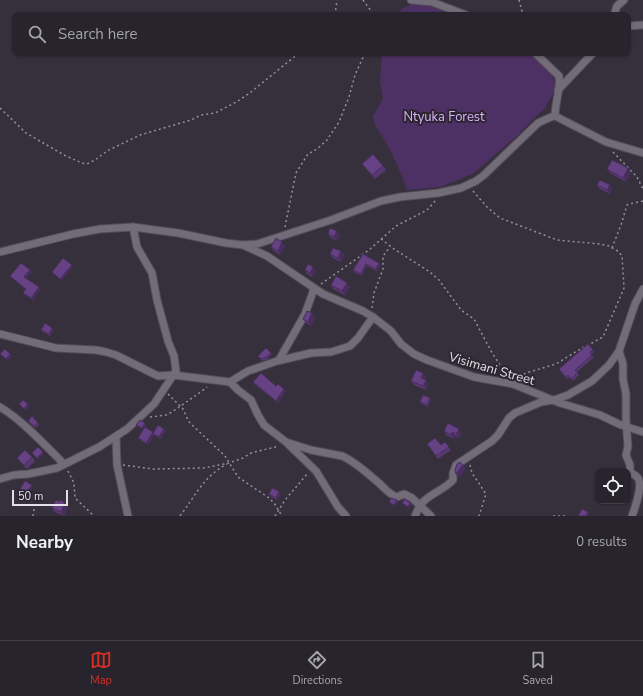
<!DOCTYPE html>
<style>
body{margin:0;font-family:"Nunito Sans",sans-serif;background:#302c35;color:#f1f3f6}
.controls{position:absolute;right:12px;bottom:12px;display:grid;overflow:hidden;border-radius:8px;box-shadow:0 1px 3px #0004}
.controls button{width:36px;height:36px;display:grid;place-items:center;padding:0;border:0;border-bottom:1px solid #444149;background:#28242d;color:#f1f3f6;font:20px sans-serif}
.scale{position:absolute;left:12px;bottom:10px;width:56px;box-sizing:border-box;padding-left:4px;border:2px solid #e3dfe7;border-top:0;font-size:11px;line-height:14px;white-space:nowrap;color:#e3dfe7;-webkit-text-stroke:3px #2c2631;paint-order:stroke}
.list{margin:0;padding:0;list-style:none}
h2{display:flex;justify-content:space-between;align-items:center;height:52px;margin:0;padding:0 16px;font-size:17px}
h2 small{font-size:13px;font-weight:400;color:#a5a4aa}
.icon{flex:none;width:22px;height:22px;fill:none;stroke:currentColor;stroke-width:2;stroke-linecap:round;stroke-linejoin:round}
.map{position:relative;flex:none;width:643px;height:516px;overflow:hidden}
.search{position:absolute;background:#28242d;box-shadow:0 1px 3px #0004;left:12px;right:12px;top:12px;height:44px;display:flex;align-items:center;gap:10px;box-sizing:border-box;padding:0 14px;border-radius:8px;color:#a5a4aa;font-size:15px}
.sheet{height:124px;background:#28242d}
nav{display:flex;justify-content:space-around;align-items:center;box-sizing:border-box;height:56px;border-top:1px solid #444149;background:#28242d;font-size:11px;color:#a5a4aa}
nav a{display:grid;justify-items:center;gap:2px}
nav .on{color:#d93025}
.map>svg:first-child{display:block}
.green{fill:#4d3064}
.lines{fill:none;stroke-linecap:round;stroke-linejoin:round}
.minor-casing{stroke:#514c56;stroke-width:9}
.path{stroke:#95909a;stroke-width:1.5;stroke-dasharray:2 3;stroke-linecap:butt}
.minor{stroke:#726b78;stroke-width:7}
.wall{fill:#583872}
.shaded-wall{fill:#472e5c}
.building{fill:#664184;stroke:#472e5c}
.labels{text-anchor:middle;stroke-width:4;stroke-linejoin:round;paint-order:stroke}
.park-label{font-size:13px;fill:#dab2fe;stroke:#2c2631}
.street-label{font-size:13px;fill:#e3dfe7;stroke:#2c2631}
</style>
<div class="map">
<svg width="643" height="516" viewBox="0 0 643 516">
<rect width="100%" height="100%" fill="#36303c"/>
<!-- green -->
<g class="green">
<polygon points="417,2 432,4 462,15 397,15 403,8"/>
<path d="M382,53H531L549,69L555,83L553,94L545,108L530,122L519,134L474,173L441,187L407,190C401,173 394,156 385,141C379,130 375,128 373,116L383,99L380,81Z"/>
</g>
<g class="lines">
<defs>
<g id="minor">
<polyline points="411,0 432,2 466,15"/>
<polyline points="614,15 617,6 624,0"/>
<polyline points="628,26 643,25"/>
<path d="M535,53L559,76C561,87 555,103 555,116"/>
<polyline points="558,90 593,53"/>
<polyline points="243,245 267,256 323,294 363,311 373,317 391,331 401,344 414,354 427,360 474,377 513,384 560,403 600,415 621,425 643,432"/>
<polyline points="0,252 73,234 100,229 133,227 178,233 226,243 243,245 257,244 331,220 381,201 400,197 438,193 461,188 476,181 484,175 538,123 551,117 555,116 606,142 643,153"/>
<polyline points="0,334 56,348 96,350 106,352 116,355 158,376 173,375 230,382 248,371 277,361 311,353 331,352 350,346 358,338 373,317"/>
<path d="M619,351L623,364V379L626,394V422L628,446L626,455L630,465V472C632,474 636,475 638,478C643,485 635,508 632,516"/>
<polyline points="279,360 305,314 314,289"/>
<path d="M230,382L238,390L251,400L258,415L264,425L286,442L311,450L342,456C356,462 368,474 380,484C385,489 390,495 397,497L404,494L412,498L431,516"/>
<path d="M0,407C22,420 46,446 64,464"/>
<polyline points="116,436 117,465 128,516"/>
<polyline points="288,444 316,471 338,507 346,516"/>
<polyline points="0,479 14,475 28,474 57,468 99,447 127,429 154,404 176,371 174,356 168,341 157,300 152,273 137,247 133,227"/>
<path d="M415,516C417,512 418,508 421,504C429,494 444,490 453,480V473L456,465L492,441L498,435L509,418L515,413L541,402L554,400L568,395L592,381L609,365L619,351L635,304L643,289"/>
</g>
</defs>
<!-- minor casing -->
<use href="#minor" class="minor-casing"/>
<!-- path -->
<g class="path">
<polyline points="363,0 374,15"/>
<polyline points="519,0 523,15"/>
<polyline points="335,15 337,0"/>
<polyline points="0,108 26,133 64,155 82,163 87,164 95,160 107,151 140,135 191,120 201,115 215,113 238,101 251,92 299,53"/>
<polyline points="613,152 637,177 643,189"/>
<polyline points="473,191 487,207 500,218 557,240 600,244 609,246 619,252 622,256 624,288 603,337 577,351 556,364 526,373 523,375 522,379"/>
<polyline points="285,227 296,173 308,154 317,149 327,140 339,122 349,97 355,75 365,53"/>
<polyline points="381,239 394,249 430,272 439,280 461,310 474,319 491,351 507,376"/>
<polyline points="612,248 621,225 627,205 629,204 643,201"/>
<polyline points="321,284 369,250 396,226 427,210 435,201"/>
<polyline points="372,308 374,293 383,269 383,256 390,247"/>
<polyline points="168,394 183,409 187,418 190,423 225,456 238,477 269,498 274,503 282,516"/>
<polyline points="150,417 166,415 172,412 202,391 207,387"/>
<polyline points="123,465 153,469 204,468 229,463 243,458 251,453 279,446"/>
<polyline points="470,465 472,473 486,494 479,516"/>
<polyline points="68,471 74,483 75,498 94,516"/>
<polyline points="33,516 35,503"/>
<path d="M180,516C196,495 203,477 227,464"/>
<polyline points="275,516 285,500 308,473"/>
<polyline points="553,516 565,516"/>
</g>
<!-- minor -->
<use href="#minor" class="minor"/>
</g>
<!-- wall -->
<g class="wall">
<polygon points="362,164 383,166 386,170 375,179"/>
<polygon points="607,169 631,172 626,182 610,173"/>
<polygon points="597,185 610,185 612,189 610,194 600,189"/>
<polygon points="328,234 340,235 337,241 331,238"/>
<polygon points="285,246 280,255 274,251 271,247"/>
<polygon points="341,251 344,255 341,262 333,258 330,254"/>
<polygon points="363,254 381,265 377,271 367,266 362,276 354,272 353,270"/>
<polygon points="313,267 316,271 312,277 307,274 305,270"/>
<polygon points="30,270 32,272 26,279 40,289 33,300 25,295 23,293 26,290 12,278 10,276"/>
<polygon points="331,285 350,287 345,295 333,289"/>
<polygon points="315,317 311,326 306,323 303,319"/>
<polygon points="52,328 54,330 50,336 43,332 41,330"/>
<polygon points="588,344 594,352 591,354 594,357 577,372 579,375 573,381 570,377 567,379 560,371"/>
<polygon points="271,353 272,355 268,359 262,361 258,356"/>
<polygon points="426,377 425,379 428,384 426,390 414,385 411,381"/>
<polygon points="253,382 276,386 286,391 278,403 254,384"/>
<polygon points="431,400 428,407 422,404 420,402"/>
<polygon points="28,421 38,423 39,425 35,428"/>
<polygon points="164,429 166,431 161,439 154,435 148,445 140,440 138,438"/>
<polygon points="444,431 462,433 459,438 455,436 454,439 446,435"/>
<polygon points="445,442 451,450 438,459 427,444 441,445"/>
<polygon points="32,457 35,461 27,469 20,462 17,458"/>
<polygon points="281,493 277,500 270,496 269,494"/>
<polygon points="59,502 65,503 68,507 64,516 55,512 52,508"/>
</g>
<!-- shaded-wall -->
<g class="shaded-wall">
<polygon points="628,168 631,172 626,182 623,178"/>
<polygon points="610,185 612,189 610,194 607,190"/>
<polygon points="337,231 340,235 337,241 334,237"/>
<polygon points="282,242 285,246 280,255 278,251"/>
<polygon points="341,251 344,255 341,262 338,258"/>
<polygon points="379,263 381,265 377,271 376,269"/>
<polygon points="366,264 367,266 362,276 361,274"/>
<polygon points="72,265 73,267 62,281 60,279"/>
<polygon points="313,267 316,271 312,277 310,273"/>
<polygon points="30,270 32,272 26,279 24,277"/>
<polygon points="347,283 350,287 345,295 342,291"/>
<polygon points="39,287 40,289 33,300 31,298"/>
<polygon points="312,313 315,317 311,326 308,322"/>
<polygon points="52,328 54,330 50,336 49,334"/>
<polygon points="271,353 272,355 268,359 267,357"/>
<polygon points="10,354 12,356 7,361 6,359"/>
<polygon points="423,373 426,377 424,382 421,378"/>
<polygon points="426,380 428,384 426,390 423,386"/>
<polygon points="284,389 286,391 278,403 276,401"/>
<polygon points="430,398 431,400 428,407 427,405"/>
<polygon points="28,404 30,406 25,411 24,409"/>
<polygon points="145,423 146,425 143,430 142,428"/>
<polygon points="164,429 166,431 161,439 159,437"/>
<polygon points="459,429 462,433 459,438 456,434"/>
<polygon points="153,432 153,434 154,435 148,445 146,443"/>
<polygon points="452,432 455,436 454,439 451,435"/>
<polygon points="43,452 44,454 38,460 37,458"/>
<polygon points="463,465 466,469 459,478 456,474"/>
<polygon points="32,485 33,487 28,495 26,493"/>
<polygon points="279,491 281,493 277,500 276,498"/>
<polygon points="397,500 398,502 395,507 394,505"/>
<polygon points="65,503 68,507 64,516 61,512"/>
<polygon points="410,503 412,505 409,509 408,507"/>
<polygon points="588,512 589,514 588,516 586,516"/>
</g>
<!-- building -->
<g class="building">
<polygon points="373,154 383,166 372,175 362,164"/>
<polygon points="612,160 628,168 623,178 607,169"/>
<polygon points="600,180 610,185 607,190 597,185"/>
<polygon points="330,228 337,231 334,237 328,234"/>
<polygon points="276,238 282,242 278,251 271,247"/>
<polygon points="333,248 341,251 338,258 330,254"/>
<polygon points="363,254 379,263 376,269 366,264 361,274 353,270"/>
<polygon points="63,258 72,265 60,279 52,272"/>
<polygon points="21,263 30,270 24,277 39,287 31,298 23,293 26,289 10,276"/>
<polygon points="308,264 313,267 310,273 305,270"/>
<polygon points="336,276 347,283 342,291 331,285"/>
<polygon points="307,311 312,313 308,322 303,319"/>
<polygon points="45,323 52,328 49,334 41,330"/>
<polygon points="588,344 593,350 590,352 592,355 575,370 578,373 571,379 568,375 566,377 559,369"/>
<polygon points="266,348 271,353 267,357 261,359 258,356"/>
<polygon points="5,349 10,354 6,359 0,354"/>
<polygon points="416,370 423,373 421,378 426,380 423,386 411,381"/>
<polygon points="261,373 276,386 278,384 284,389 276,401 253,382"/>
<polygon points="423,395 430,398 427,405 420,402"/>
<polygon points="23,400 28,404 24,409 19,404"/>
<polygon points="32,416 38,423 34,426 28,421"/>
<polygon points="140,420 145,423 142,428 136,425"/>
<polygon points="448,423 459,429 456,434 452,432 451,435 444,431"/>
<polygon points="158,425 164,429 159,437 153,434"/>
<polygon points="145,427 153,432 146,443 138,438"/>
<polygon points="435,438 441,445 445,442 449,447 436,456 427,444"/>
<polygon points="38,447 43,452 37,458 32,453"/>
<polygon points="25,450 32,457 24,465 17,458"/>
<polygon points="460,462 463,465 456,474 455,470 457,464"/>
<polygon points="25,481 32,485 26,493 20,489"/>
<polygon points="272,488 279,491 276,498 269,494"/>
<polygon points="391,498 397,500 394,505 389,502"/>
<polygon points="405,499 410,503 408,507 402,503"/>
<polygon points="56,500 59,502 60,500 65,503 61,512 52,508"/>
<polygon points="582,509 588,512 586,516 578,516"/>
</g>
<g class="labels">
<!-- park labels -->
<g class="park-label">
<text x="444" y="121">Ntyuka Forest</text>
</g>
<!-- street labels -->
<g class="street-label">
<text transform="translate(492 368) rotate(16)" y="5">Visimani Street</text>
</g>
</g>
</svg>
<div class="controls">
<button><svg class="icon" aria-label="locate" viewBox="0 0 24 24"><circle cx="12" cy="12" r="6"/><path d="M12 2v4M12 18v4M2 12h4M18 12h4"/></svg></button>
</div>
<div class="scale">50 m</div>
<div class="search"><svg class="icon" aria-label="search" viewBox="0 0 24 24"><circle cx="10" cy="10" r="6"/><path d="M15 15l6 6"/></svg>Search here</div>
</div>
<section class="sheet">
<h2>Nearby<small>0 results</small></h2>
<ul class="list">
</ul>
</section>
<nav>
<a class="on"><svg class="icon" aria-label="map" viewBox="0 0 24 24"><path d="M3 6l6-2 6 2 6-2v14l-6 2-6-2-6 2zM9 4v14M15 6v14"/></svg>Map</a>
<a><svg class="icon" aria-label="directions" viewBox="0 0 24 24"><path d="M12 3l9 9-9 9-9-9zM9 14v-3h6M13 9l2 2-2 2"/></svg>Directions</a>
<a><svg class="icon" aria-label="saved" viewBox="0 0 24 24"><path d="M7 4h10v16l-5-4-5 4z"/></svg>Saved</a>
</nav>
